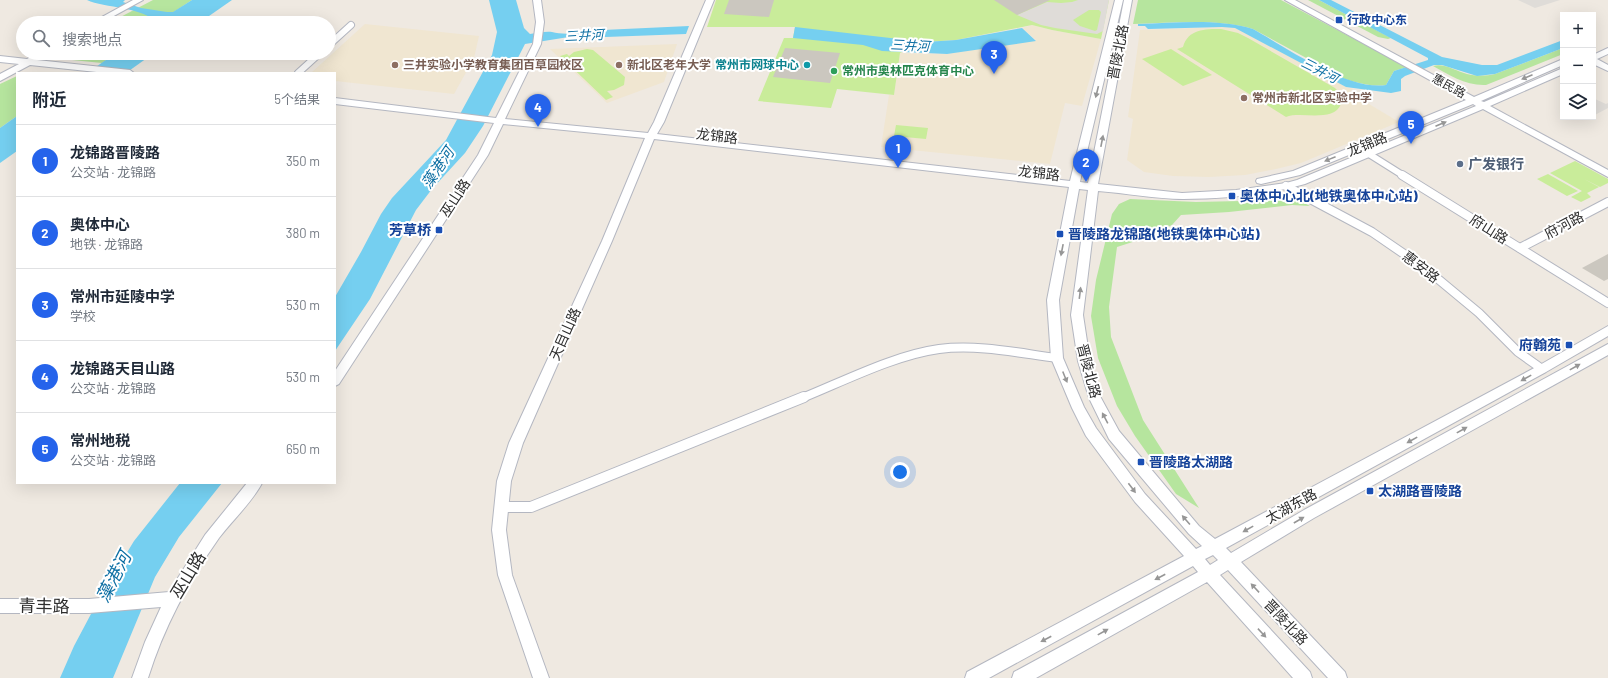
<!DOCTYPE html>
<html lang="zh">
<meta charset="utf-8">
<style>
body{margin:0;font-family:Barlow,"Noto Sans SC",sans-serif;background:#f6f6f7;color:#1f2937}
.controls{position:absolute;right:12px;top:12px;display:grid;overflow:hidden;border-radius:0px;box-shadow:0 4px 16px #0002}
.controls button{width:36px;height:36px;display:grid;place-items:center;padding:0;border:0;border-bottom:1px solid #e0e1e3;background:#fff;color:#1f2937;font:20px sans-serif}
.you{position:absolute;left:900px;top:472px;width:14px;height:14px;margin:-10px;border:3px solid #fff;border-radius:50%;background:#1a73e8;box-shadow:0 0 0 6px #1a73e833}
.badge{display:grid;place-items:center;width:26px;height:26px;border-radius:50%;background:#2563eb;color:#fff;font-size:13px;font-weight:700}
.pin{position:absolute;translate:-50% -33px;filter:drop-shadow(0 1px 2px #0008)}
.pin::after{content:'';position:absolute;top:21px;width:14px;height:12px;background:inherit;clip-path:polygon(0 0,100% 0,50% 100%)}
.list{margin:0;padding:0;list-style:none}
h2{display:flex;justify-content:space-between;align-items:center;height:52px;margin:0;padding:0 16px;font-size:17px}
h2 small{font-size:13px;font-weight:400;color:#747a83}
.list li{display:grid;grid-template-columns:26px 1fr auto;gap:12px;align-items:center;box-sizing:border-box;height:72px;padding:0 16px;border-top:1px solid #e0e1e3}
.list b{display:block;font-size:15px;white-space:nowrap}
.list p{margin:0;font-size:13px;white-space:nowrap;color:#747a83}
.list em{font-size:13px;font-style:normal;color:#747a83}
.icon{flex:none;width:22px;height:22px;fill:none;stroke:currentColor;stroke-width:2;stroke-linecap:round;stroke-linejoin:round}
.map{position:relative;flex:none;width:1608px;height:678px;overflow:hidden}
.search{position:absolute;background:#fff;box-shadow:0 4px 16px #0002;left:16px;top:16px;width:320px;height:44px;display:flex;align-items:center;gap:10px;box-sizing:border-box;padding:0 14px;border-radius:22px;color:#747a83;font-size:15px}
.panel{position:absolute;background:#fff;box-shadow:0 4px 16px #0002;left:16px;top:72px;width:320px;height:412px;border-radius:0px}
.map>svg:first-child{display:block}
.education{fill:#f0e6d1}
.green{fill:#b6e59e}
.pitch{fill:#c9ec9a}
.plaza{fill:#dfdcd8;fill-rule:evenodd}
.water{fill:#75cff0}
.building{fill:#cbc7bf}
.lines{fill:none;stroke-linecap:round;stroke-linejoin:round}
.street-far2-casing{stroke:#b4b7c1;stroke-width:8}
.street-far1-casing{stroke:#b4b7c1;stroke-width:10}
.street-casing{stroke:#b4b7c1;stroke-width:12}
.secondary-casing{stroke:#b4b7c1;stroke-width:2}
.street-far2{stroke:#fff;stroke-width:6}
.street-far1{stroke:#fff;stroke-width:8}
.street{stroke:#fff;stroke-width:10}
.secondary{fill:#fff;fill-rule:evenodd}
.oneway{fill:#969696}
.transit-dot{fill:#1a4fb4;stroke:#fff;stroke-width:1.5}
.education-dot{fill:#8d6e63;stroke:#fff;stroke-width:1.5}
.culture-dot{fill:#0f9aa8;stroke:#fff;stroke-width:1.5}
.leisure-dot{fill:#2e9e5b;stroke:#fff;stroke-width:1.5}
.service-dot{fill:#5c6f8a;stroke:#fff;stroke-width:1.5}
.labels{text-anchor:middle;stroke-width:4;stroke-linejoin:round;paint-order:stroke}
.far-transit-label{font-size:12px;font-weight:bold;fill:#164399;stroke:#fff;text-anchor:start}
.far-education-label{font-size:12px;font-weight:bold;fill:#785e54;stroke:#fff;text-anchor:start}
.far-culture-label{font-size:12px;font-weight:bold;fill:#0d838f;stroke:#fff;text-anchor:end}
.far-leisure-label{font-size:12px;font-weight:bold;fill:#27864d;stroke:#fff;text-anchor:start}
.far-street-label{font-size:12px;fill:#2e2e2e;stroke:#fff}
.far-water-label{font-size:13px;font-style:italic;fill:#0d6fa3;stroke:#fff}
.street-label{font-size:14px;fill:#2e2e2e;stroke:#fff}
.service-label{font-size:14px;font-weight:bold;fill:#4e5e75;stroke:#fff;text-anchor:start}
.transit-label{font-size:14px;font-weight:bold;fill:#164399;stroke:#fff;text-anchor:start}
.water-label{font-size:15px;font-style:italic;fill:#0d6fa3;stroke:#fff}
.near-street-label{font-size:17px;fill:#2e2e2e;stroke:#fff}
.near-water-label{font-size:18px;font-style:italic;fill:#0d6fa3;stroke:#fff}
</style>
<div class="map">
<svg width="1608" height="678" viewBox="0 0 1608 678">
<rect width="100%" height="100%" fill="#efe9e1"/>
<!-- education -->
<g class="education">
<polygon points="365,24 479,36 474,58 454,94 335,81 335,73 311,73"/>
<polygon points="1032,25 1052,30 1101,39 1082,106 1065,103 1050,164 881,147 889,95 894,95 900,53 947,54 1036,40 1022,28"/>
<polygon points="1222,27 1235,28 1245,33 1346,87 1353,89 1349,92 1399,122 1301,163 1276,169 1245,175 1209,177 1173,176 1144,172 1127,160 1133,119 1128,117 1140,30"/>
<polygon points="677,44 664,82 607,103 550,49"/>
</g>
<!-- green -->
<g class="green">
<polygon points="153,0 192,0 157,23 109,23"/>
<path d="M1138,0H1281L1407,67L1394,71L1386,85C1372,87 1358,83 1345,79L1253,29C1215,18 1173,23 1133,24Z"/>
<polygon points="1308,0 1319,0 1391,38 1388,39 1378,37"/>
<path d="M1563,48V54L1486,85C1466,86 1449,75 1433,66C1445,63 1455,71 1467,74C1476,76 1486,76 1495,74Z"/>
<polygon points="58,53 116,53 102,63 62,59 58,56"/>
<polygon points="17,76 17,116 0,128 0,84"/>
<polygon points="1278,196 1292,197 1310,206 1292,205 1229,212 1181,215 1172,225 1142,239 1117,247 1109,307 1111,337 1143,420 1199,508 1176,494 1135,436 1117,406 1098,358 1091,316 1096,280 1112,214 1119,204 1130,199 1196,202 1241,201"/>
</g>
<!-- pitch -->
<g class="pitch">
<polygon points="716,0 1109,0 1101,39 1052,30 1032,25 956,40 925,42 900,53 894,95 837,89 831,108 758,101 784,38 793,38 795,27 707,27"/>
<path d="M1221,29L1238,33L1248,38L1335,88C1339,92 1344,97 1341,104C1334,123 1300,111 1286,117L1177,49L1183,47C1188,29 1205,29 1221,29Z"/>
<polygon points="587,49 593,50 625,77 624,85 614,90 607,91 613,97 606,100 560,56 567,54 569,56 574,52"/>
<polygon points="1171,49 1212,75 1183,86 1142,59"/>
<polygon points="896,125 928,128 926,139 894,136"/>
<polygon points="1575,161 1608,179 1608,183 1600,187 1584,179 1599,187 1587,193 1591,197 1581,202 1571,197 1582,191 1550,173"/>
<polygon points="1548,174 1578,191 1567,196 1537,179"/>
</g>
<!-- plaza -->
<g class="plaza">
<path d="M1078,0H1109L1103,31L1097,34L1055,28L1041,25L1017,15L1047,2L1061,3L1072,2ZM1089,10H1099L1101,12L1097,30L1095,31L1080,26L1073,20Z"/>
<polygon points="1518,0 1560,0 1535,8"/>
<polygon points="1595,99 1606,104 1608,103 1608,108 1593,116 1593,100"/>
</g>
<!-- water -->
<g class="water">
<path d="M87,0H125L123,2L141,8L167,12H173L192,0H232L199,23H156C145,7 104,8 87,0Z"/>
<path d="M489,0H516L524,28L530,34C537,33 546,31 552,32C560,34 573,35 581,31L689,26L686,34L579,38L575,36L525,44L483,126L465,153L432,189L416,210L370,299L335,351V297L361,252L381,214L392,198L446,140L492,55L497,32Z"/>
<path d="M1319,0H1331L1442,57L1482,65H1497L1563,40V48L1495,74L1477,76L1442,65H1434L1405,76L1401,79V91L1391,93L1346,87L1235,28L1222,27L1148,29L1145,26H1138V24C1176,23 1216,18 1253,29C1287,48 1348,91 1386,85L1394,71L1428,60V58Z"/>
<polygon points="795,27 925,42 956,40 1022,28 1036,41 947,54 882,51 863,45 793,38"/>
<polygon points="116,53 154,53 126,73 87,73"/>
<polygon points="17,116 17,151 0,163 0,128"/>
<polygon points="180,483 222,483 179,537 155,577 113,678 60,678 74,646 100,597 134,541"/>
</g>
<!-- building -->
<g class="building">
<polygon points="729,0 774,0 769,17 724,14"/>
<polygon points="994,0 1050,0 1017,15"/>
<polygon points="785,48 840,53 830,83 773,77"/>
<polygon points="1608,254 1608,279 1604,281 1582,268"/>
</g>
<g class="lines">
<defs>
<g id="street-far2">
<polyline points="329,45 351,25"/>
<polyline points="298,73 320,53"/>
<polyline points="1369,154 1404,176"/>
</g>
<g id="street-far1">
<polyline points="1402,175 1608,303"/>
<polyline points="1286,186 1372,232 1426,269 1479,313 1518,352 1542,369"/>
<polyline points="1520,248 1608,202"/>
<path d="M802,398C844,381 895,355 939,349C978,344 1018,353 1057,358"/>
</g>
<polyline id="street" points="500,507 531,507 804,397"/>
<g id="secondary">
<polygon points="133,0 143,0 101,23 91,23"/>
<path d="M533,0H541L544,22L541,44L505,119L648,133L654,122L706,0H714L664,122L657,134L1070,181L1115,0H1123L1081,177L1080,182L1088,183L1124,0H1132L1098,184L1182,193L1236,190L1286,183L1297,180L1476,106L1473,104L1300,175L1261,184L1257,183L1256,181L1257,179L1293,171L1466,100L1285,0H1295L1474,97L1563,59V65L1481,101L1484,102L1563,68V74L1490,106L1608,170V177L1483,109L1305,184C1266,195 1223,199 1183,199C1156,199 1125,193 1098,191L1083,315L1090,361L1101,398L1119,431L1199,526L1215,539L1538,366L1608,326V336L1546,372L1226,548L1231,553L1304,510L1608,344V355L1314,518L1241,562L1345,672L1347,678H1328L1228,570L1220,575L1310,672L1312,678H1293L1207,582L1036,678H1012L1014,672L1198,572L1193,566L989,678H965L967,672L1184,556L1135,502L1086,436L1072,408L1051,358L1047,300L1069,187L654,139L612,241L523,443L511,481L506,530L512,575L549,678H533L498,575L492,530L497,481L509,443L602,241L645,138L503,124L488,155L339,384L335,386V371L478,155L494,123L335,104V98L496,118L533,44L536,22ZM1079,189L1088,190L1071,315L1078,361L1089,398L1109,439L1189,534L1202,546L1196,549L1145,494L1096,428L1084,407L1063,358L1059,300ZM1213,555L1218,560L1210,565L1205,559Z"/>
<polygon points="1608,48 1608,54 1597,59 1608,65 1608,71 1593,64 1593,55"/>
<polygon points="38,53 48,53 37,60 130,70 134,73 106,73 30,65 0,81 0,74 19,64 0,62 0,56 27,59"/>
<path d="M247,483H262C253,501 232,521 219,538C188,582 164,627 148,678H132L145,642L161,607L89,613H0V599H89L169,592L205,535Z"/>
</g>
</defs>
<!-- street-far2 casing -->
<use href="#street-far2" class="street-far2-casing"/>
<!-- street-far1 casing -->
<use href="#street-far1" class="street-far1-casing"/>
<!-- street casing -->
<use href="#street" class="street-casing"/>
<!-- secondary casing -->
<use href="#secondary" class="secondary-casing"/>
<!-- street-far2 -->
<use href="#street-far2" class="street-far2"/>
<!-- street-far1 -->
<use href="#street-far1" class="street-far1"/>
<!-- street -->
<use href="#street" class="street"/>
<!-- secondary -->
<use href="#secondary" class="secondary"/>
</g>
<!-- one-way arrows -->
<defs><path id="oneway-solid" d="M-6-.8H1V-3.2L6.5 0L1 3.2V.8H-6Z"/></defs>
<g class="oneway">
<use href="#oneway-solid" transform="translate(1527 77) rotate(157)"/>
<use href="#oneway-solid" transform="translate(1097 92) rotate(104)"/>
<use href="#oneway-solid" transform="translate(1441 124) rotate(-23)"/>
<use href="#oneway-solid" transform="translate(1102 141) rotate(-79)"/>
<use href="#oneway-solid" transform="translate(1330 159) rotate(158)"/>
<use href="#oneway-solid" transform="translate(1062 250) rotate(101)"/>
<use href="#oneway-solid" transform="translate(1080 293) rotate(-83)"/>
<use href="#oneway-solid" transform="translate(1575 367) rotate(-29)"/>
<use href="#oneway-solid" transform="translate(1065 377) rotate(68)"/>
<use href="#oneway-solid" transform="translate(1526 378) rotate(151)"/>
<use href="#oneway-solid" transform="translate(1105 418) rotate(-118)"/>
<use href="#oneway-solid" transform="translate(1462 430) rotate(-29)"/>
<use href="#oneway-solid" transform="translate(1412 440) rotate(151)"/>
<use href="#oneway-solid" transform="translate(1132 488) rotate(53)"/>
<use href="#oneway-solid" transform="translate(1186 520) rotate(-131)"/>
<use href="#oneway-solid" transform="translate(1299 520) rotate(-30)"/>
<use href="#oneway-solid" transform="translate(1248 529) rotate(151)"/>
<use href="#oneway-solid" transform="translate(1160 577) rotate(152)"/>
<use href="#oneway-solid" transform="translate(1255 588) rotate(-133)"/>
<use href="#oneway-solid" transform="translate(1103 632) rotate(-29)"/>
<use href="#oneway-solid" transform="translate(1262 633) rotate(47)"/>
<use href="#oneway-solid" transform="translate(1046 639) rotate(152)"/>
</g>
<!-- markers -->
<g class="transit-dot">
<rect x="1335" y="16" width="8" height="8" rx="2"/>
<rect x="1228" y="192" width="8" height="8" rx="2"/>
<rect x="435" y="226" width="8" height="8" rx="2"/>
<rect x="1056" y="230" width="8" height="8" rx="2"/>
<rect x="1565" y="341" width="8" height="8" rx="2"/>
<rect x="1137" y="458" width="8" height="8" rx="2"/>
<rect x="1366" y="487" width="8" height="8" rx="2"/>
</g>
<g class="education-dot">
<circle cx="395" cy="65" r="4"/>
<circle cx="619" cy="65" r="4"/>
<circle cx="1244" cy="98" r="4"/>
</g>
<circle class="culture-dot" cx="807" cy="65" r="4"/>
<circle class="leisure-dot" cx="834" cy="71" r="4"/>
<circle class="service-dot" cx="1460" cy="164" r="4"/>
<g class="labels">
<!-- far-transit labels -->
<g class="far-transit-label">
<text x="1347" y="24">行政中心东</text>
</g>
<!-- far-education labels -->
<g class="far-education-label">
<text x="403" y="69">三井实验小学教育集团百草园校区</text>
<text x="627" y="69">新北区老年大学</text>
<text x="1252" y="102">常州市新北区实验中学</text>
</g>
<!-- far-culture labels -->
<g class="far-culture-label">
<text x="799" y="69">常州市网球中心</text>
</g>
<!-- far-leisure labels -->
<g class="far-leisure-label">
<text x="842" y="75">常州市奥林匹克体育中心</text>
</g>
<!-- far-street labels -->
<g class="far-street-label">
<text transform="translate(1449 86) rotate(29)" y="4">惠民路</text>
</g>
<!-- far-water labels -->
<g class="far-water-label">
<text transform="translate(584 35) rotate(-3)" y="5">三井河</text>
<text transform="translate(910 45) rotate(3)" y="5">三井河</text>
<text transform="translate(1320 70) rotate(27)" y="5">三井河</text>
</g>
<!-- street labels -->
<g class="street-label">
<text transform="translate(1118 52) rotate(-79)" y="5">晋陵北路</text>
<text transform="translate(717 136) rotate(7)" y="5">龙锦路</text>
<text transform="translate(1367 144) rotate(-22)" y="5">龙锦路</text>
<text transform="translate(1039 173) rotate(7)" y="5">龙锦路</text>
<text transform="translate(455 198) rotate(-57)" y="5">巫山路</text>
<text transform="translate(1564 225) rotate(-28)" y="5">府河路</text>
<text transform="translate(1489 229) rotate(32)" y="5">府山路</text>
<text transform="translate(1421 267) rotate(37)" y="5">惠安路</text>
<text transform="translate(565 334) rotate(-66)" y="5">天目山路</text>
<text transform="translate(1089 371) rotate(75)" y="5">晋陵北路</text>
<text transform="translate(1291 506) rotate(-29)" y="5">太湖东路</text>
<text transform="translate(1286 622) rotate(47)" y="5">晋陵北路</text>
</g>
<!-- service labels -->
<g class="service-label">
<text x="1468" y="169">广发银行</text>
</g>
<!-- transit labels -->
<g class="transit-label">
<text x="1240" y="201">奥体中心北(地铁奥体中心站)</text>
<text x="431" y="235" text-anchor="end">芳草桥</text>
<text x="1068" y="239">晋陵路龙锦路(地铁奥体中心站)</text>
<text x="1561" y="350" text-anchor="end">府翰苑</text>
<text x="1149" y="467">晋陵路太湖路</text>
<text x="1378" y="496">太湖路晋陵路</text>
</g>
<!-- water labels -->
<g class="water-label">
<text transform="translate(438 168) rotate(-56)" y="5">藻港河</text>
</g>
<!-- near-street labels -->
<g class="near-street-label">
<text transform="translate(188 575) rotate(-59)" y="6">巫山路</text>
<text transform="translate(44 606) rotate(1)" y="6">青丰路</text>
</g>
<!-- near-water labels -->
<g class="near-water-label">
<text transform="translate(114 577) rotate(-63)" y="6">藻港河</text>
</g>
</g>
</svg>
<div class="controls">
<button>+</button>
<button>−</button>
<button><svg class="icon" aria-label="layers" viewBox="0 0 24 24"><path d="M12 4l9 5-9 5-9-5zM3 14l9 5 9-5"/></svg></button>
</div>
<div class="you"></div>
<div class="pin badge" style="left:898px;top:168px">1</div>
<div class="pin badge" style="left:1086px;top:182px">2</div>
<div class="pin badge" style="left:994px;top:74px">3</div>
<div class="pin badge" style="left:538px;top:127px">4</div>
<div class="pin badge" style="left:1411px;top:144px">5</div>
<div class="search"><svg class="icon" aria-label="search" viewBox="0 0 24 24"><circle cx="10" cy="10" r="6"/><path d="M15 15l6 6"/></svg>搜索地点</div>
<section class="panel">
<h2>附近<small>5个结果</small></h2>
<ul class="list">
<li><span class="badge">1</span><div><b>龙锦路晋陵路</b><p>公交站 · 龙锦路</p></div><em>350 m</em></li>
<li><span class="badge">2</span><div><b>奥体中心</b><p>地铁 · 龙锦路</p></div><em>380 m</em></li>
<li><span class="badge">3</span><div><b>常州市延陵中学</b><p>学校</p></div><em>530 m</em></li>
<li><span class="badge">4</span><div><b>龙锦路天目山路</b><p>公交站 · 龙锦路</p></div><em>530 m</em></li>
<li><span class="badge">5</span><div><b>常州地税</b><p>公交站 · 龙锦路</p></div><em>650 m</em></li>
</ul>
</section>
</div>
